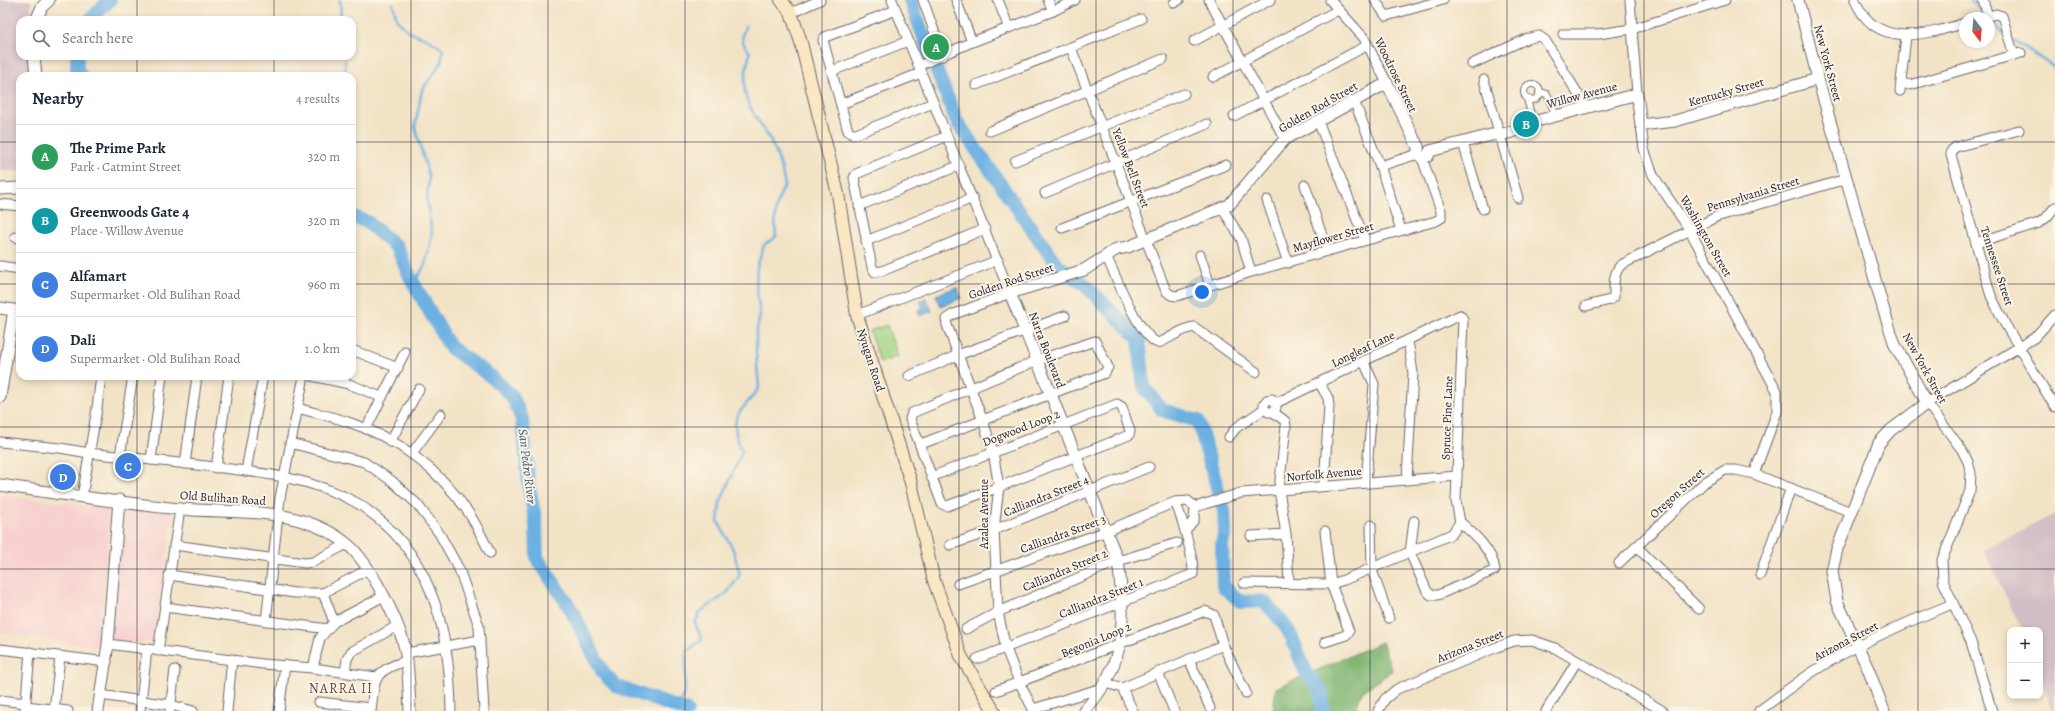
<!DOCTYPE html>
<meta charset="utf-8">
<style>
body{margin:0;font-family:Alegreya,serif;background:#f6f6f7;color:#1f2937}
.controls{position:absolute;right:12px;bottom:12px;display:grid;overflow:hidden;border-radius:8px;box-shadow:0 2px 6px #0003}
.controls button{width:36px;height:36px;display:grid;place-items:center;padding:0;border:0;border-bottom:1px solid #e0e1e3;background:#fff;color:#1f2937;font:20px sans-serif}
.compass{position:absolute;left:1959px;top:12px;width:36px;height:36px;border-radius:50%;background:#fff;box-shadow:0 2px 6px #0003;rotate:164deg}
.you{position:absolute;left:1202px;top:292px;width:14px;height:14px;margin:-10px;border:3px solid #fff;border-radius:50%;background:#1a73e8;box-shadow:0 0 0 6px #1a73e833}
.badge{display:grid;place-items:center;width:26px;height:26px;border-radius:50%;background:#7c3aed;color:#fff;font-size:13px;font-weight:700}
.pin{position:absolute;translate:-50% -50%;border:2px solid #fff;box-shadow:0 1px 4px #0006}
.list{margin:0;padding:0;list-style:none}
h2{display:flex;justify-content:space-between;align-items:center;height:52px;margin:0;padding:0 16px;font-size:17px}
h2 small{font-size:13px;font-weight:400;color:#747a83}
.list li{display:grid;grid-template-columns:26px 1fr auto;gap:12px;align-items:center;box-sizing:border-box;height:64px;padding:0 16px;border-top:1px solid #e0e1e3}
.list b{display:block;font-size:15px;white-space:nowrap}
.list p{margin:0;font-size:13px;white-space:nowrap;color:#747a83}
.list em{font-size:13px;font-style:normal;color:#747a83}
.icon{flex:none;width:22px;height:22px;fill:none;stroke:currentColor;stroke-width:2;stroke-linecap:round;stroke-linejoin:round}
.map{position:relative;flex:none;width:2055px;height:711px;overflow:hidden}
.search{position:absolute;background:#fff;box-shadow:0 2px 6px #0003;left:16px;top:16px;width:340px;height:44px;display:flex;align-items:center;gap:10px;box-sizing:border-box;padding:0 14px;border-radius:12px;color:#747a83;font-size:15px}
.panel{position:absolute;background:#fff;box-shadow:0 2px 6px #0003;left:16px;top:72px;width:340px;height:308px;border-radius:12px}
.map>svg:first-child{display:block}
.built{fill:#f7d0cf}
.industrial{fill:#d2bec5}
.green{fill:#a1d586;stroke:#627c60}
.forest{fill:#80b673;stroke:#516c57}
.water{fill:#6db1e3;stroke:#486a8f}
.lines{fill:none;stroke-linecap:round;stroke-linejoin:round}
.stream{stroke:#6db1e3;stroke-width:2.5}
.river{stroke:#6db1e3;stroke-width:14}
.pedestrian-casing{stroke:#6b666c;stroke-width:8}
.minor-casing{stroke:#6b666c;stroke-width:11}
.tertiary-casing{stroke:#6b666c;stroke-width:13}
.secondary-casing{stroke:#6b666c;stroke-width:14}
.pedestrian{stroke:#fff;stroke-width:6}
.minor{stroke:#fff;stroke-width:9}
.tertiary{stroke:#fff;stroke-width:11}
.secondary{stroke:#fae7c3;stroke-width:12}
.grid{fill:none;stroke:#22223b;stroke-width:1;stroke-opacity:0.55}
.labels{text-anchor:middle;stroke-width:4;stroke-linejoin:round;paint-order:stroke}
.street-label{font-size:12px;fill:#22223b;stroke:#fcf5e5}
.water-label{font-size:13px;font-style:italic;fill:#3c5476;stroke:#fcf5e5}
.quarter-label{font-size:14px;letter-spacing:1px;fill:#695156;stroke:#fcf5e5}
</style>
<div class="map">
<svg width="2055" height="711" viewBox="0 0 2055 711">
<rect width="100%" height="100%" fill="#fcf5e5"/>
<filter id="ink" filterUnits="userSpaceOnUse"><feTurbulence type="fractalNoise" baseFrequency=".025" numOctaves="2"/><feDisplacementMap in="SourceGraphic" scale="8" xChannelSelector="R" yChannelSelector="G"/><feConvolveMatrix kernelMatrix="1 2 1 2 8 2 1 2 1" color-interpolation-filters="sRGB"/></filter>
<filter id="wash" filterUnits="userSpaceOnUse"><feTurbulence type="fractalNoise" baseFrequency=".012" numOctaves="4" result="noise"/><feDisplacementMap in="SourceGraphic" scale="16" xChannelSelector="R" yChannelSelector="G"/><feGaussianBlur stdDeviation="0.9" result="paint"/><feColorMatrix in="noise" values="0 0 0 0 0 0 0 0 0 0 0 0 0 0 0 0 0 1.4 0 .05"/><feComposite in="paint" operator="in"/></filter>
<g filter="url(#wash)">
<rect width="100%" height="100%" fill="#f2e3c6"/>
<!-- built -->
<g class="built">
<polygon points="0,495 111,509 99,647 0,633"/>
<polygon points="120,509 173,512 154,643 112,641"/>
</g>
<!-- industrial -->
<g class="industrial">
<polygon points="0,0 31,0 31,20 20,20 20,56 32,56 32,76 20,76 20,172 0,170"/>
<polygon points="2055,514 2055,711 2052,711 2040,673 2040,630 2023,630 1983,550"/>
</g>
<!-- green -->
<polygon class="green" points="887,325 898,356 880,363 869,331"/>
<!-- forest -->
<polygon class="forest" points="1382,642 1392,671 1362,692 1355,711 1273,711 1276,688"/>
<!-- water -->
<g class="water">
<polygon points="957,287 961,298 941,307 936,295"/>
<polygon points="926,298 932,311 920,316 918,310 923,308 920,300"/>
</g>
<g class="lines">
<!-- stream -->
<g class="stream">
<polyline points="340,0 341,20"/>
<polyline points="1971,0 1983,13"/>
<polyline points="393,4 397,20 409,32 427,39 443,49 441,63 422,90 415,127 429,177 427,200 432,235 425,265 414,283"/>
<polyline points="1989,19 2004,34"/>
<polyline points="2013,40 2055,68"/>
<polyline points="342,76 345,74 345,56"/>
<path d="M678,707L685,692L686,652L702,640L695,623L700,612L727,593L740,575L733,549L718,522L720,503L742,452C727,415 738,417 759,388L756,354V333L760,316L756,285L757,266L764,245L776,237C774,217 775,202 785,185C782,171 779,157 772,144C765,129 747,108 745,92C743,80 747,65 750,53C741,41 740,38 746,25"/>
</g>
<!-- river -->
<g class="river">
<polyline points="910,0 929,51"/>
<polyline points="90,20 110,0"/>
<polyline points="77,56 77,69 81,76"/>
<path d="M937,71L957,122L1057,265L1083,283L1139,339L1144,387L1162,410L1198,421L1224,511L1225,532L1222,544L1223,586L1241,602L1264,601C1272,611 1283,621 1289,632C1302,656 1299,670 1321,689L1323,711"/>
<polyline points="352,216 367,222 397,247 410,277 450,347 493,378 512,396 522,419 529,487 536,523 537,558 571,609 603,673 616,686 687,711"/>
</g>
</g>
</g>
<g filter="url(#ink)">
<g class="lines">
<defs>
<g id="pedestrian">
<circle cx="1532" cy="92" r="8"/>
<polyline points="1539,92 1547,94 1556,116"/>
<polyline points="1527,99 1533,122"/>
</g>
<g id="minor">
<polyline points="892,0 1010,293 952,315 946,319 947,325 983,421 993,452 999,487 994,530 998,612 1006,649 1020,684 1034,711"/>
<polyline points="923,0 943,56"/>
<polyline points="956,0 972,42"/>
<polyline points="998,0 1009,28"/>
<polyline points="1048,0 1053,11"/>
<polyline points="1209,0 1285,139"/>
<polyline points="1330,0 1364,38 1387,83"/>
<polyline points="1375,0 1386,16 1443,0"/>
<polyline points="1630,0 1637,94"/>
<path d="M1855,0C1875,50 1926,35 1965,23"/>
<polyline points="1983,0 1988,16"/>
<polyline points="1174,3 1179,0"/>
<polyline points="896,10 825,37 823,40 848,131 852,134 856,134 933,103"/>
<polyline points="791,13 820,0"/>
<polyline points="1981,18 1996,14 2002,16 2014,55"/>
<polyline points="1563,34 1598,34 1632,29 1725,0"/>
<polyline points="1194,41 1270,0"/>
<polyline points="1071,48 1166,291 1171,295 1177,296 1251,272 1436,221 1441,218 1441,211 1422,158"/>
<polyline points="1472,64 1526,39 1539,36 1545,40 1586,107"/>
<polyline points="918,66 972,42 1053,11 1075,0"/>
<polyline points="832,71 908,41"/>
<polyline points="1213,77 1338,10"/>
<polyline points="1484,80 1518,198"/>
<polyline points="1901,83 1910,85 2021,53"/>
<polyline points="976,85 1141,19"/>
<polyline points="1900,91 1906,36"/>
<polyline points="1354,101 1380,166 1401,230"/>
<polyline points="841,104 921,73"/>
<polyline points="1234,116 1368,45"/>
<polyline points="1318,121 1365,240"/>
<polyline points="1641,125 1644,149 1653,175 1689,229 1777,391 1777,412 1754,474"/>
<polyline points="2019,130 1956,147 1952,150 1951,155 1991,296 2005,324 2055,407"/>
<polyline points="990,131 1163,59"/>
<polyline points="947,136 856,174 854,178 872,267 875,272 882,271 985,229"/>
<polyline points="1463,143 1483,209"/>
<polyline points="1015,161 1184,94"/>
<polyline points="1380,166 1418,154"/>
<polyline points="1305,185 1327,250"/>
<polyline points="1045,193 1207,124"/>
<polyline points="1267,200 1288,263"/>
<polyline points="0,204 20,206"/>
<polyline points="859,206 958,166"/>
<polyline points="1222,208 1241,238 1251,272"/>
<polyline points="1062,228 1226,165"/>
<polyline points="15,237 20,238"/>
<polyline points="866,241 973,198"/>
<polyline points="1976,243 2039,223 2047,217 2055,207"/>
<polyline points="1200,255 1210,285"/>
<path d="M1108,260C1117,279 1139,336 1158,343C1170,339 1180,329 1194,327L1256,372"/>
<polyline points="0,266 20,269"/>
<path d="M1586,306L1610,300L1614,297C1614,285 1613,273 1621,265L1716,217L1846,179"/>
<polyline points="857,315 998,260"/>
<polyline points="352,350 398,368"/>
<polyline points="1364,362 1374,384 1366,482"/>
<polyline points="312,376 349,384 381,397"/>
<polyline points="909,376 958,355 1065,316"/>
<polyline points="1320,384 1328,398 1329,406 1324,485"/>
<polyline points="1276,403 1460,315 1463,319 1456,501 1460,522"/>
<path d="M298,408C314,413 331,416 348,422C396,437 440,470 468,512C477,525 483,539 490,553"/>
<polyline points="1273,412 1276,408 1276,403 1272,399 1267,400 1264,404 1264,409 1268,412 1273,412 1285,421 1286,426 1279,490 1286,534 1289,582"/>
<polyline points="366,429 405,352"/>
<polyline points="1229,437 1236,428 1264,409"/>
<path d="M0,442L60,448L89,453C128,457 167,462 206,466C256,472 310,477 355,502C362,505 368,511 375,516C435,562 450,639 451,711"/>
<polyline points="390,442 419,389"/>
<polyline points="290,443 364,462 392,481 417,504 439,533 459,569 479,626 484,711"/>
<polyline points="921,444 1105,373 1108,367 1095,341 1038,360 912,413 910,419 942,504 947,506 999,487 1129,435 1130,431 1122,407 1117,404 931,477"/>
<polyline points="412,453 441,414"/>
<polyline points="120,456 133,376"/>
<polyline points="151,460 162,376"/>
<polyline points="185,464 197,376"/>
<polyline points="216,468 229,376"/>
<polyline points="246,471 263,376"/>
<polyline points="1407,479 1413,373 1408,341"/>
<polyline points="82,497 97,408 101,376"/>
<polyline points="1195,507 1241,493 1457,476"/>
<path d="M1414,521L1410,553L1427,591L1431,595H1438L1495,570C1493,551 1474,534 1460,522"/>
<polyline points="1371,525 1372,570 1389,618"/>
<polyline points="1251,536 1286,534"/>
<polyline points="174,545 305,563 313,562 347,544"/>
<polyline points="950,545 994,530 1149,467"/>
<polyline points="1636,546 1699,609"/>
<polyline points="1619,563 1705,482 1725,470 1736,470 1754,474 1851,512"/>
<polyline points="169,575 295,593 323,593 367,570"/>
<polyline points="1760,575 1791,488"/>
<polyline points="1244,583 1331,584 1344,580 1452,534 1460,522"/>
<polyline points="958,584 1107,531 1175,502 1188,501 1195,507 1194,520 1185,531"/>
<polyline points="323,593 334,622"/>
<polyline points="165,607 328,629"/>
<polyline points="266,621 280,498 304,376"/>
<polyline points="966,629 998,612 1118,561 1177,543"/>
<polyline points="1325,642 1346,635 1349,631 1331,584 1325,531"/>
<polyline points="108,644 263,664 313,668 376,677"/>
<polyline points="0,649 107,662"/>
<polyline points="158,651 180,509"/>
<polyline points="406,653 480,640"/>
<path d="M977,659L1193,574C1194,559 1182,517 1175,502"/>
<polyline points="1189,659 1210,708"/>
<polyline points="313,668 320,638 334,622 384,596"/>
<polyline points="345,672 347,659 351,652 397,626"/>
<polyline points="1158,672 1174,711"/>
<polyline points="1106,683 1122,688 1223,645"/>
<polyline points="1122,688 1133,711"/>
<polyline points="996,691 1205,611 1214,615 1223,645 1246,693"/>
<polyline points="100,695 171,705 193,711"/>
<polyline points="0,700 26,703"/>
<polyline points="319,702 371,708"/>
<polyline points="26,706 68,711"/>
<polyline points="1033,709 1102,688"/>
<polyline points="54,710 60,657"/>
<polyline points="170,710 175,670"/>
<polyline points="25,711 30,652"/>
<polyline points="140,711 147,649"/>
<polyline points="227,711 232,659"/>
<polyline points="279,711 285,665"/>
<path d="M371,711C375,679 372,671 406,661"/>
<polyline points="1378,711 1385,699 1397,689 1497,647 1514,641 1532,640 1555,648 1663,711"/>
<polyline points="1546,711 1577,661"/>
<path d="M1759,711C1777,698 1793,685 1811,673C1852,646 1907,622 1952,604"/>
<polyline points="1992,711 1971,642 1943,581 1942,560 1970,491 1971,473 1968,462 1962,450 1927,403 2034,338 2055,315"/>
</g>
<g id="tertiary">
<polyline points="1798,0 1818,79 1884,311 1895,345 1927,403 1891,430 1879,443 1837,549 1832,571 1837,601 1869,671 1884,711"/>
<polyline points="36,20 42,7 49,0"/>
<polyline points="34,56 36,76"/>
<polyline points="1418,147 1418,154 1422,158 1428,156 1430,151"/>
<path d="M1430,151L1491,135C1505,135 1522,130 1533,122L1637,94L1641,125L1675,121L1818,79"/>
<polyline points="0,189 20,188"/>
<polyline points="0,308 14,310 0,397"/>
<path d="M0,485C60,494 120,503 180,509C212,512 245,510 277,515C301,519 327,528 346,543C369,561 401,624 406,654C409,673 409,692 410,711"/>
<polyline points="98,711 108,644 119,500"/>
<path d="M1084,711C1127,665 1126,619 1118,561L1010,293L1084,270L1117,249L1128,247L1229,205L1285,139L1387,83L1418,147"/>
</g>
<polyline id="secondary" points="781,0 791,13 800,39 838,194 857,315 911,483 934,581 961,656 994,711"/>
</defs>
<!-- pedestrian casing -->
<use href="#pedestrian" class="pedestrian-casing"/>
<!-- minor casing -->
<use href="#minor" class="minor-casing"/>
<!-- tertiary casing -->
<use href="#tertiary" class="tertiary-casing"/>
<!-- secondary casing -->
<use href="#secondary" class="secondary-casing"/>
<!-- pedestrian -->
<use href="#pedestrian" class="pedestrian"/>
<!-- minor -->
<use href="#minor" class="minor"/>
<!-- tertiary -->
<use href="#tertiary" class="tertiary"/>
<!-- secondary -->
<use href="#secondary" class="secondary"/>
</g>
</g>
<!-- grid -->
<path class="grid" d="M137,0V20M274,0V20M411,0V711M548,0V711M685,0V711M822,0V711M959,0V711M1096,0V711M1233,0V711M1370,0V711M1507,0V711M1644,0V711M1781,0V711M1918,0V711M137,56V76M274,56V76M0,142H20M352,142H2055M0,284H20M352,284H2055M137,376V711M274,376V711M0,427H2055M0,569H2055"/>
<g class="labels">
<!-- street labels -->
<g class="street-label">
<text transform="translate(1828 63) rotate(75)" y="4">New York Street</text>
<text transform="translate(1396 75) rotate(64)" y="4">Woodrose Street</text>
<text transform="translate(1726 92) rotate(-16)" y="4">Kentucky Street</text>
<text transform="translate(1582 95) rotate(-15)" y="4">Willow Avenue</text>
<text transform="translate(1318 107) rotate(-30)" y="4">Golden Rod Street</text>
<text transform="translate(1131 168) rotate(69)" y="4">Yellow Bell Street</text>
<text transform="translate(1753 194) rotate(-17)" y="4">Pennsylvania Street</text>
<text transform="translate(1706 236) rotate(60)" y="4">Washington Street</text>
<text transform="translate(1333 237) rotate(-16)" y="4">Mayflower Street</text>
<text transform="translate(1997 266) rotate(72)" y="4">Tennessee Street</text>
<text transform="translate(1011 281) rotate(-19)" y="4">Golden Rod Street</text>
<text transform="translate(1363 349) rotate(-26)" y="4">Longleaf Lane</text>
<text transform="translate(1047 350) rotate(69)" y="4">Narra Boulevard</text>
<text transform="translate(871 360) rotate(72)" y="4">Nyugan Road</text>
<text transform="translate(1925 368) rotate(61)" y="4">New York Street</text>
<text transform="translate(1447 418) rotate(-88)" y="4">Spruce Pine Lane</text>
<text transform="translate(1021 428) rotate(-21)" y="4">Dogwood Loop 2</text>
<text transform="translate(1324 474) rotate(-5)" y="4">Norfolk Avenue</text>
<text transform="translate(1677 493) rotate(-42)" y="4">Oregon Street</text>
<text transform="translate(1046 496) rotate(-22)" y="4">Calliandra Street 4</text>
<text transform="translate(223 498) rotate(4)" y="4">Old Bulihan Road</text>
<text transform="translate(984 514) rotate(-90)" y="4">Azalea Avenue</text>
<text transform="translate(1063 534) rotate(-20)" y="4">Calliandra Street 3</text>
<text transform="translate(1065 570) rotate(-23)" y="4">Calliandra Street 2</text>
<text transform="translate(1101 598) rotate(-22)" y="4">Calliandra Street 1</text>
<text transform="translate(1096 640) rotate(-22)" y="4">Begonia Loop 2</text>
<text transform="translate(1846 641) rotate(-28)" y="4">Arizona Street</text>
<text transform="translate(1470 646) rotate(-22)" y="4">Arizona Street</text>
</g>
<!-- water labels -->
<g class="water-label">
<text transform="translate(528 466) rotate(83)" y="5">San Pedro River</text>
</g>
<!-- quarter labels -->
<g class="quarter-label">
<text x="341" y="693">NARRA II</text>
</g>
</g>
</svg>
<div class="controls">
<button>+</button>
<button>−</button>
</div>
<svg class="compass" viewBox="-18 -18 36 36"><path d="M0-13l5 13h-10z" fill="#e53935"/><path d="M0 13l5-13h-10z" fill="#747a83"/></svg>
<div class="you"></div>
<div class="pin badge" style="left:936px;top:47px;background:#2e9e5b">A</div>
<div class="pin badge" style="left:1526px;top:124px;background:#0f9aa8">B</div>
<div class="pin badge" style="left:128px;top:466px;background:#3f7fe0">C</div>
<div class="pin badge" style="left:63px;top:477px;background:#3f7fe0">D</div>
<div class="search"><svg class="icon" aria-label="search" viewBox="0 0 24 24"><circle cx="10" cy="10" r="6"/><path d="M15 15l6 6"/></svg>Search here</div>
<section class="panel">
<h2>Nearby<small>4 results</small></h2>
<ul class="list">
<li><span class="badge" style="background:#2e9e5b">A</span><div><b>The Prime Park</b><p>Park · Catmint Street</p></div><em>320 m</em></li>
<li><span class="badge" style="background:#0f9aa8">B</span><div><b>Greenwoods Gate 4</b><p>Place · Willow Avenue</p></div><em>320 m</em></li>
<li><span class="badge" style="background:#3f7fe0">C</span><div><b>Alfamart</b><p>Supermarket · Old Bulihan Road</p></div><em>960 m</em></li>
<li><span class="badge" style="background:#3f7fe0">D</span><div><b>Dali</b><p>Supermarket · Old Bulihan Road</p></div><em>1.0 km</em></li>
</ul>
</section>
</div>
